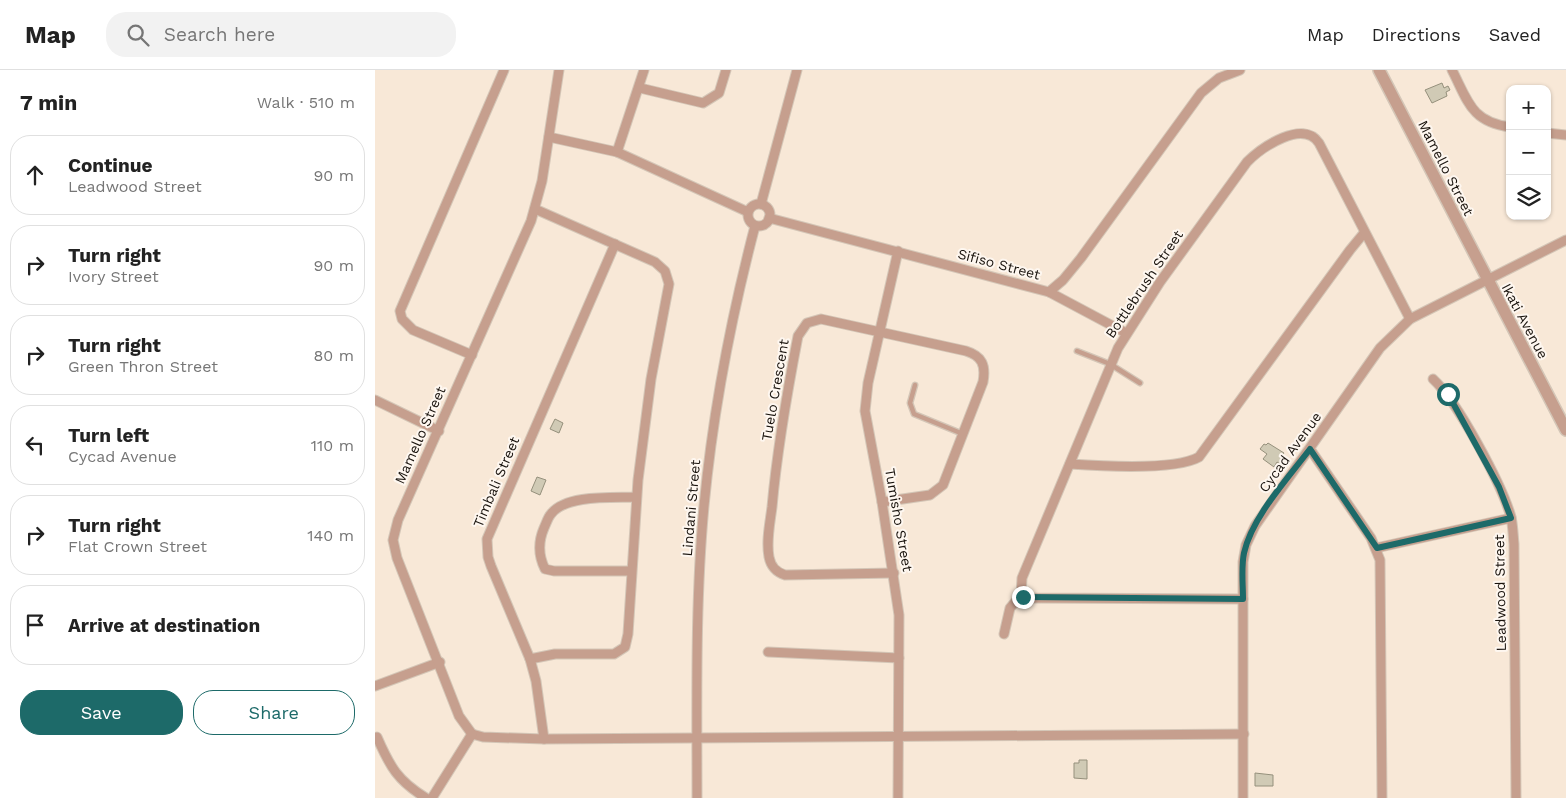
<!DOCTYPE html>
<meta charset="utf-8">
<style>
body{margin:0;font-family:"Work Sans",sans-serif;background:#f2f2f2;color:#222}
.controls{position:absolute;right:15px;top:15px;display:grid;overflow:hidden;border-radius:10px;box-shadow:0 1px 4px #0004}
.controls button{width:45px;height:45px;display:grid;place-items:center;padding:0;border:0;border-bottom:1px solid #e0e0e0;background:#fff;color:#222;font:25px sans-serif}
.stop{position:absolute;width:15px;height:15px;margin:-11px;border:4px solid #1d6a69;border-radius:50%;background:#fff}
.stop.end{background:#1d6a69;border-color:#fff;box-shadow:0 1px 5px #0008}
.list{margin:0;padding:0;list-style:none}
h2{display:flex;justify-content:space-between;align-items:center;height:65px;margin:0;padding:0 20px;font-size:21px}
h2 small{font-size:16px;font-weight:400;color:#767676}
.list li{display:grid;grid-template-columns:32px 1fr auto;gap:15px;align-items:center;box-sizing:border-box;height:80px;margin:0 10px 10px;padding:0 10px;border:1px solid #e0e0e0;border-radius:20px}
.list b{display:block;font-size:19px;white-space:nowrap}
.list p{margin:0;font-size:16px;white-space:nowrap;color:#767676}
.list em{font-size:16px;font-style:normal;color:#767676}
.actions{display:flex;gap:10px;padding:15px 20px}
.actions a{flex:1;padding:11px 0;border:1px solid #1d6a69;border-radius:20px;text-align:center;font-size:18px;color:#1d6a69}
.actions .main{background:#1d6a69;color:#fff}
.icon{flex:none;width:28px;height:28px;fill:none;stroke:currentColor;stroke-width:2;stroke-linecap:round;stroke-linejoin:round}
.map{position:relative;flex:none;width:1191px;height:728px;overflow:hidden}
header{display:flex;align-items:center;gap:30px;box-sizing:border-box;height:70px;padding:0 25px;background:#fff;border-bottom:1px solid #e0e0e0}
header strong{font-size:24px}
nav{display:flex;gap:28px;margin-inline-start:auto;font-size:18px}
.search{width:350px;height:45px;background:#f2f2f2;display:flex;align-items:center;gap:12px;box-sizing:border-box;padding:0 18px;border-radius:20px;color:#767676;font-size:19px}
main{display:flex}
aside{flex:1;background:#fff}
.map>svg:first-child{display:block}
.building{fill:#d0cab5;stroke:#95907c}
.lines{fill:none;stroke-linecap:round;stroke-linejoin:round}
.service-casing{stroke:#d4c6b7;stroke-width:7}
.minor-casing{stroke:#d4c6b7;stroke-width:11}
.tertiary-casing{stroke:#d4c6b7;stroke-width:14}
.service{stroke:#c69f8e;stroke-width:4.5}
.minor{stroke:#c69f8e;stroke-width:9}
.tertiary{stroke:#c69f8e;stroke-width:11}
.route{stroke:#1d6a69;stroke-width:6}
.labels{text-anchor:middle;stroke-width:4;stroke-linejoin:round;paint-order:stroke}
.street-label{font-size:14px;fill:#19130d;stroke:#fef7f0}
</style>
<header>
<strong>Map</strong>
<div class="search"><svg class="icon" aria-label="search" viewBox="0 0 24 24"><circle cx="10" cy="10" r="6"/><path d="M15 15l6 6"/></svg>Search here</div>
<nav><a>Map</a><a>Directions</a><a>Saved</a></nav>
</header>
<main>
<aside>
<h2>7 min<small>Walk · 510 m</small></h2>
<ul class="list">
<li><svg class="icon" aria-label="ahead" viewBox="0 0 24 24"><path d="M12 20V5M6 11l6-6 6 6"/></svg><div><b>Continue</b><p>Leadwood Street</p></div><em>90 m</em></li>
<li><svg class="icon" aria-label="right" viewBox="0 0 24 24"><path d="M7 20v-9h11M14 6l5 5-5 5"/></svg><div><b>Turn right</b><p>Ivory Street</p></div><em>90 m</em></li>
<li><svg class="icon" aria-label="right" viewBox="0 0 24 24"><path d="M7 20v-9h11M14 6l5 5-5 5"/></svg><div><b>Turn right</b><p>Green Thron Street</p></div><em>80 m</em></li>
<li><svg class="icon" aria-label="left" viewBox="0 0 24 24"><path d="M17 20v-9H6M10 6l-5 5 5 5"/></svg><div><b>Turn left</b><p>Cycad Avenue</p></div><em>110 m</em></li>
<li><svg class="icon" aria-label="right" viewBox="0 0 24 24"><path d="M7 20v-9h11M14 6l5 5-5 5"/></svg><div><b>Turn right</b><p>Flat Crown Street</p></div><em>140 m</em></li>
<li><svg class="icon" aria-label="arrive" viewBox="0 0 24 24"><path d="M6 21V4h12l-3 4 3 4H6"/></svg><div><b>Arrive at destination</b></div></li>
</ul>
<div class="actions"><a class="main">Save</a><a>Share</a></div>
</aside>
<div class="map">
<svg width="1191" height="728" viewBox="0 0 1191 728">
<rect width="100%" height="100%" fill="#f8e8d7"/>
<!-- building -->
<g class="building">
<polygon points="1067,13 1069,18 1073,16 1075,20 1071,22 1072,26 1057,33 1050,20"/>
<polygon points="180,349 188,353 184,363 175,359"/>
<polygon points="893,373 909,383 905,388 908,390 905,394 902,392 899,397 888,389 892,384 885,379 889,374 891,375"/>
<polygon points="162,407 171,410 165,425 156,421"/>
<polygon points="704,690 712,690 712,709 699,708 699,693 704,693"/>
<polygon points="880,703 898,705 898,716 880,716"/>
</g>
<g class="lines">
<defs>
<g id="service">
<polyline points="702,281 735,294 765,313"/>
<polyline points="540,315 535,333 539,344 588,364"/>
</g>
<g id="minor">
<path d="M1077,0C1093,31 1096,52 1135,57"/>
<polyline points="265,18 328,33 344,23 351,0"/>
<polyline points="1172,63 1191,65"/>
<polyline points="174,67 242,82 373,142"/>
<polyline points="242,82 269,0"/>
<circle cx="384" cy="145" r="11"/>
<polyline points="386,134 422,0"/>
<polyline points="394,148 674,222 688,210 706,188 826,23 844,8 865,0"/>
<polyline points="523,181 493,313 490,341 507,432 524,545 523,728"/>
<polyline points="674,222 751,263"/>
<polyline points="97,285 38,260 27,249 25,241 129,0"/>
<path d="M1058,309C1083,332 1127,415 1136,447C1138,456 1138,465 1139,474L1141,728"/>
<polyline points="0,330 64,361"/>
<polyline points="935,379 996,468 1005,490 1007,728"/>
<path d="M695,394C724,396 800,401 824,387L975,180L989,163"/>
<path d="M507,432L555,425L568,415L608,312C611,295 607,286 591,281L446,249L432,253L423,266C412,323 402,380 397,437C395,453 391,471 394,487C396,497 401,502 410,505L519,503"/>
<polyline points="1001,478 1136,448"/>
<path d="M256,501H179L170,499C163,485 163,472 169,458C171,454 173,447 176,444C191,424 239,428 261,427"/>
<path d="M868,529L654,528L646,525L647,508L743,278L785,212L872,92C887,77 928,49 944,73L1035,249"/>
<polyline points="629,564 635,538 646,525"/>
<polyline points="393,582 524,588"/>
<polyline points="155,589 180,584 239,584 250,577 253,564 263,410 276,309 294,214 290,201 280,192 160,139"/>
<polyline points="0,616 65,592"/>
<polyline points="97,664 108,667 169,669 869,664"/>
<polyline points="97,664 84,646 22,488 18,470 23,450 156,151 167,111 184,0"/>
<path d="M2,667C15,697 23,711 51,728"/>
<polyline points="169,669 161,611 155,589 116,496 113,487 112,469 240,174"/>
<polyline points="57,728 97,664"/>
<path d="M322,728C322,631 320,532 329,436C338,341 356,248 380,156"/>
<polyline points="868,728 868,492 871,475 880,456 1005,278 1035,249 1191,170"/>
</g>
<polyline id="tertiary" points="1004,0 1191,360"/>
</defs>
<!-- service casing -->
<use href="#service" class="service-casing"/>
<!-- minor casing -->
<use href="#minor" class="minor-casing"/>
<!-- tertiary casing -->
<use href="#tertiary" class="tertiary-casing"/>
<!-- service -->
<use href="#service" class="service"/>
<!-- minor -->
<use href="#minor" class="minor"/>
<!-- tertiary -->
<use href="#tertiary" class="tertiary"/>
</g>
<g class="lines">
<!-- route -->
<path class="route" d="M648,527L868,529C868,514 866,497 869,483C877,447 913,408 935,379L1002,478L1136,448L1124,417L1073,324"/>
</g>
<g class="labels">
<!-- street labels -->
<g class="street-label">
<text transform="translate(1071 98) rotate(63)" y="5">Mamello Street</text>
<text transform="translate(624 194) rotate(15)" y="5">Sifiso Street</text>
<text transform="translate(769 214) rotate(-56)" y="5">Bottlebrush Street</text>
<text transform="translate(1150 251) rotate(62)" y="5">Ikati Avenue</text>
<text transform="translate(400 320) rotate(-80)" y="5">Tuelo Crescent</text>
<text transform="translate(45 365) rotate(-66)" y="5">Mamello Street</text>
<text transform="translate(915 382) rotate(-54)" y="5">Cycad Avenue</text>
<text transform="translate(121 412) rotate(-67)" y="5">Timbali Street</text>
<text transform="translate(316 438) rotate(-85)" y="5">Lindani Street</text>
<text transform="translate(524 450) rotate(80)" y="5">Tumisho Street</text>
<text transform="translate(1125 523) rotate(-91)" y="5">Leadwood Street</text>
</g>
</g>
</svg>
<div class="controls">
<button>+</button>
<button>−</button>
<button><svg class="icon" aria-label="layers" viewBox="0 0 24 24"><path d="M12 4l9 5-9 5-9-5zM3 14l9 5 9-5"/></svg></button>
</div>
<div class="stop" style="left:1073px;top:324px"></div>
<div class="stop end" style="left:648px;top:527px"></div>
</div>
</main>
